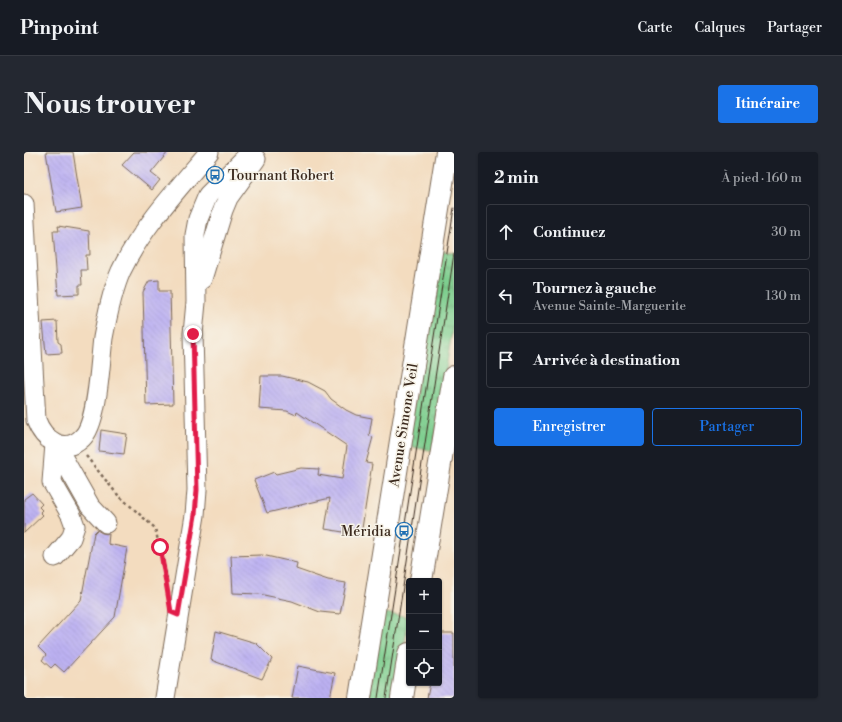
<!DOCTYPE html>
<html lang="fr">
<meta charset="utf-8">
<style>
body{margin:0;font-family:"Libre Bodoni",serif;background:#242831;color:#f1f3f6}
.controls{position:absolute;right:12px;bottom:12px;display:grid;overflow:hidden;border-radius:4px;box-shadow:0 1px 3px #0004}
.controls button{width:36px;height:36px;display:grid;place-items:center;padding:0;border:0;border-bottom:1px solid #363941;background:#171b24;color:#f1f3f6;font:20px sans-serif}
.stop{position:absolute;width:12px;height:12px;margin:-9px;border:3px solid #e11d48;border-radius:50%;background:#fff}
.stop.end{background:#e11d48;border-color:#fff;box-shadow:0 1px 4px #0008}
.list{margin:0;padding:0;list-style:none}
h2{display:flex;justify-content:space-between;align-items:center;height:52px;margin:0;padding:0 16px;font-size:17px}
h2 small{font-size:13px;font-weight:400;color:#9ea1a6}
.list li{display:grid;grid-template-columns:26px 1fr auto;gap:12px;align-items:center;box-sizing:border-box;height:56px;margin:0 8px 8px;padding:0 8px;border:1px solid #363941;border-radius:4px}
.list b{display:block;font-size:15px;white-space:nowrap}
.list p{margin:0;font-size:13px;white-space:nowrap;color:#9ea1a6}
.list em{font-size:13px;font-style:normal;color:#9ea1a6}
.actions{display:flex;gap:8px;padding:12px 16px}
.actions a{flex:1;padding:9px 0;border:1px solid #1a73e8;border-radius:4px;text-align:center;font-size:14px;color:#1a73e8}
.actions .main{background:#1a73e8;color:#fff}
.icon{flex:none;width:22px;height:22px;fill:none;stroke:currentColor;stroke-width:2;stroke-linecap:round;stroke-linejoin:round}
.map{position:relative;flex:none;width:430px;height:546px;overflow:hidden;border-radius:4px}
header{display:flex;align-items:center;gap:24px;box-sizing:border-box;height:56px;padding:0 20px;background:#171b24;border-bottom:1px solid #363941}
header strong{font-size:19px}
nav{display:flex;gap:22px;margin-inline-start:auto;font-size:14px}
.intro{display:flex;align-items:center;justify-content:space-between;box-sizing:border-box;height:96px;padding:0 24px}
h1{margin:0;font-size:28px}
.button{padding:10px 18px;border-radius:4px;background:#1a73e8;color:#fff;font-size:14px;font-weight:700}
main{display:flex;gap:24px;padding:0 24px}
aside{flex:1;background:#171b24;border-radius:4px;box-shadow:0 1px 3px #0004}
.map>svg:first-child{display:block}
.grass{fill:url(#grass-tufts);stroke:#5c7c56}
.building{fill:url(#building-back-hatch)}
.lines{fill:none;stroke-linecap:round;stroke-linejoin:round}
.minor-casing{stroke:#7b6856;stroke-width:21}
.major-casing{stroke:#7b6856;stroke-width:24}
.path{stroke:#7b6856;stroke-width:2.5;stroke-dasharray:3 3;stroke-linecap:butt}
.minor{stroke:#fff;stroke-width:19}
.major{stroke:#fff;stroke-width:22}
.tram{stroke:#3b2a1e;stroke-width:1}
.route{stroke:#e11d48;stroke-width:5}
.labels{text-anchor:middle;stroke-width:3;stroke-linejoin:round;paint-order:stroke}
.poi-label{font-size:14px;fill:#3b2a1e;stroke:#f7f3e8;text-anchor:start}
.street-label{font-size:14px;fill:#3b2a1e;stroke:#f7f3e8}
</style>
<header>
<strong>Pinpoint</strong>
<nav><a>Carte</a><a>Calques</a><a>Partager</a></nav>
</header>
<div class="intro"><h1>Nous trouver</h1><a class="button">Itinéraire</a></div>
<main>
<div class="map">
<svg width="430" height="546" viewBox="0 0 430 546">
<defs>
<pattern id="grass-tufts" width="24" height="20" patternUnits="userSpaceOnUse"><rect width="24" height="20" fill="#7dce8e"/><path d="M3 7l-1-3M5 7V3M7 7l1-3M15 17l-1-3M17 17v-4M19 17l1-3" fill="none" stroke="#68a773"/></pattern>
<pattern id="building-back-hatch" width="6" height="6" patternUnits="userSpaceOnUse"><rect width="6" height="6" fill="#bcb1f2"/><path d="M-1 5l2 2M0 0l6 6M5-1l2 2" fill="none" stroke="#a298cf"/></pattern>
</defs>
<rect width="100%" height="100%" fill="#f7f3e8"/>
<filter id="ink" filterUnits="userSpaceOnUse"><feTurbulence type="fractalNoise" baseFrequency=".025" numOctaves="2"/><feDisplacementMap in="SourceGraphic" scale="8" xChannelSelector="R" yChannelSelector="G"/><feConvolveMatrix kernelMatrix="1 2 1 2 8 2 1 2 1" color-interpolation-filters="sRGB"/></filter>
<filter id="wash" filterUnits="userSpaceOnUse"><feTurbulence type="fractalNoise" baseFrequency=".012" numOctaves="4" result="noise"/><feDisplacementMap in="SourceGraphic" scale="16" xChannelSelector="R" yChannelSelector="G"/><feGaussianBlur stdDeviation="0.9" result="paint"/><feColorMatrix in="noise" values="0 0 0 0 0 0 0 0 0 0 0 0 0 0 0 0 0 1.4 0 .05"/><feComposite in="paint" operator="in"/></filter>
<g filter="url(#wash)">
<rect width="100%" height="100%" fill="#f3dcbf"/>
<!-- grass -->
<g class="grass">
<polygon points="414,98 430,101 430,167 409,299 383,294"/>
<polygon points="356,460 385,465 371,546 345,546"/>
</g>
<g id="blocks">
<!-- building -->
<g class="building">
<polygon points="22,0 49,0 58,56 32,60"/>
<polygon points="110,0 144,0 127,21 136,28 128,38 98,13"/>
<polygon points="34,74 65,79 66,103 62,103 63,118 57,118 58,133 55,133 55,142 34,143 29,79 35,79"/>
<polygon points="135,128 135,139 146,139 149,252 122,253 119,140 125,129"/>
<polygon points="33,169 34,190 37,192 38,201 22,202 19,170"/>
<polygon points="237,224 258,224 284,230 301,239 307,247 322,258 332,263 348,266 345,284 349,285 342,311 348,312 337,383 301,377 306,346 243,361 230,328 250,320 252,322 277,316 295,317 294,323 318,327 323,294 273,260 272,263 263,259 235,257"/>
<polygon points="77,278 103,282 100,302 75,299"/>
<polygon points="8,341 18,352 15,355 18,358 16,360 19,363 0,381 0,347"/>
<polygon points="73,378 78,381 85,382 84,392 103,396 91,465 40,520 31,512 27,516 18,508 22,503 14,495 57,448 70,381"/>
<polygon points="238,403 273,411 272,417 304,428 322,431 316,462 296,460 268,449 235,442 209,441 207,404"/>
<polygon points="192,479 232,491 248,507 238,527 187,508"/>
<polygon points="415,481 430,481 430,546 403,546 406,531 415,531"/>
<polygon points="274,514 311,521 306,546 268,546"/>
</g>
</g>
</g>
<g filter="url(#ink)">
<use href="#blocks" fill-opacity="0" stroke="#7b6856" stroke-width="1"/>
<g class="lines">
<defs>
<g id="minor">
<path d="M0,52L12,268C19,287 40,304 58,286C74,272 76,209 79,186C83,165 88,139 97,119C118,75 154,37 185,0"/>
<polyline points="178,127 199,58 204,46 232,7"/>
<polyline points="31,292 66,354 82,371"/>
<polyline points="31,405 47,386 51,374 47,363 28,330 31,292"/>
<polyline points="141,546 171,363 173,338 169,182 172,150 171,83 174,67 184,43 227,0"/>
</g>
<g id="major">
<polyline points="397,429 430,225"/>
<polyline points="336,546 423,0"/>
<polyline points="378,546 385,502"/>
</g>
</defs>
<!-- minor casing -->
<use href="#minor" class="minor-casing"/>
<!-- major casing -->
<use href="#major" class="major-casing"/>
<!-- path -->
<polyline class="path" points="62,304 93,342 131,376 143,427"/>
<!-- minor -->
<use href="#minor" class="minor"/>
<!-- major -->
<use href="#major" class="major"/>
<!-- tram -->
<g class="tram">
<polyline points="354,546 430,56"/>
<polyline points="362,546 430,102"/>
</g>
</g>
</g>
<g class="lines" filter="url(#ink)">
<!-- route -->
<polyline class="route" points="136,395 147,460 154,463 171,363 173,338 169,182"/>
</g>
<!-- icons -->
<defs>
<symbol id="bus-ring" viewBox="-11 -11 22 22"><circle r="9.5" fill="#f7f3e8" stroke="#1f6fb2" stroke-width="1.5"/><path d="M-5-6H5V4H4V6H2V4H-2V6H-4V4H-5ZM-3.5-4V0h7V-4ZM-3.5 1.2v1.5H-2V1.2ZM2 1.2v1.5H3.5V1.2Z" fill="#1f6fb2"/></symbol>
</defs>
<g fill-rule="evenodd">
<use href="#bus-ring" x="181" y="13" width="20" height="20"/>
<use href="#bus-ring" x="370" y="369" width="20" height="20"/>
</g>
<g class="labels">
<!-- poi labels -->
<g class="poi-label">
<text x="204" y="28">Tournant Robert</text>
<text x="367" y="384" text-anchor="end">Méridia</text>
</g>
<!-- street labels -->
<g class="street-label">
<text transform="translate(379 273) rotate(-81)" y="5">Avenue Simone Veil</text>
</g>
</g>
</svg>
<div class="controls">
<button>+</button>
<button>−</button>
<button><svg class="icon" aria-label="locate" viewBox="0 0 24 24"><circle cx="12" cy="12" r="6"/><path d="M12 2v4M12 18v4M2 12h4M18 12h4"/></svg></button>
</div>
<div class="stop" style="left:136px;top:395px"></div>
<div class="stop end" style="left:169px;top:182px"></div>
</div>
<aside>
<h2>2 min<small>À pied · 160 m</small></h2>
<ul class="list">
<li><svg class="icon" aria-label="ahead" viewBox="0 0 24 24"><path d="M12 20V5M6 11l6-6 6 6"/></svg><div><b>Continuez</b></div><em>30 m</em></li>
<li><svg class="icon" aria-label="left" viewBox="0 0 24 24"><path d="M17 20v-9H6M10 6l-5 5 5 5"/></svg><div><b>Tournez à gauche</b><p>Avenue Sainte-Marguerite</p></div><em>130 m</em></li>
<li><svg class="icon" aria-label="arrive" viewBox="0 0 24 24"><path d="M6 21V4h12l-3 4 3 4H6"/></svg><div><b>Arrivée à destination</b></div></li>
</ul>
<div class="actions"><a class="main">Enregistrer</a><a>Partager</a></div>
</aside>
</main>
